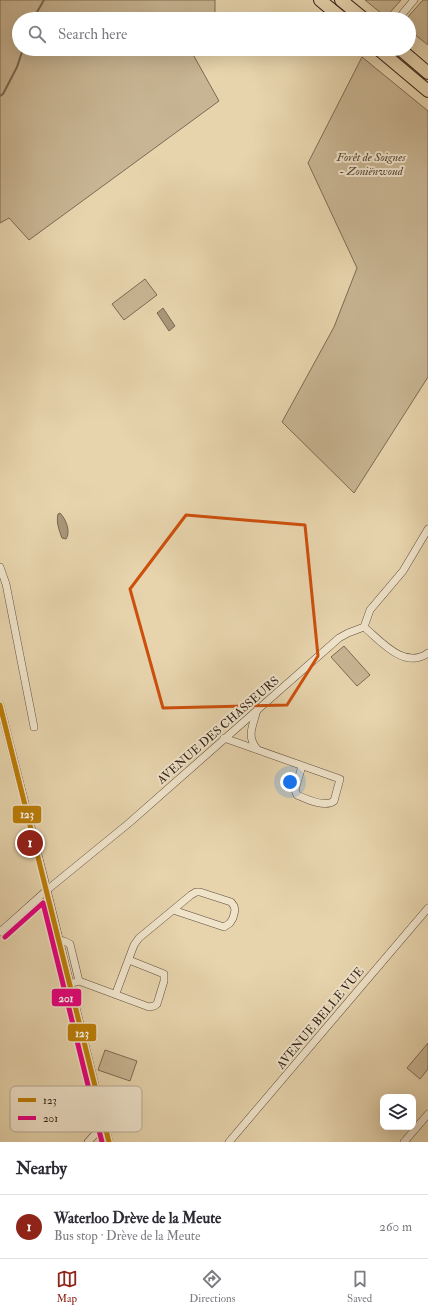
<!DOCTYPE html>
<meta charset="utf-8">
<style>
body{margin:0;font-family:"IM FELL Double Pica",serif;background:#f7f7f7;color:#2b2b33}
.controls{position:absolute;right:12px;bottom:12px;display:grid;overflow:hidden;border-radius:8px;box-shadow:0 4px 16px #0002}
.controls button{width:36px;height:36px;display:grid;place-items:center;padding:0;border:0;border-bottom:1px solid #e1e1e2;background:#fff;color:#2b2b33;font:20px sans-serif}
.you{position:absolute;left:290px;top:782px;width:14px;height:14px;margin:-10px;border:3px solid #fff;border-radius:50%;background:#1a73e8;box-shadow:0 0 0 6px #1a73e833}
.badge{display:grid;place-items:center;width:26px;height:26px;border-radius:50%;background:#8f2418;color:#fff;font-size:13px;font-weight:700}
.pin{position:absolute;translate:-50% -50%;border:2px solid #fff;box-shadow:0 1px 4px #0006}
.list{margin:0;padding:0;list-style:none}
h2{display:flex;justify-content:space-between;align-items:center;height:52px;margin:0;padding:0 16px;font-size:17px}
h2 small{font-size:13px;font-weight:400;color:#7c7c81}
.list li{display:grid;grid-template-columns:26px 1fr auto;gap:12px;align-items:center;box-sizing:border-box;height:64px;padding:0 16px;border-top:1px solid #e1e1e2}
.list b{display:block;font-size:15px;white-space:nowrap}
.list p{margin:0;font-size:13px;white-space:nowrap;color:#7c7c81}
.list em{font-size:13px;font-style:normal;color:#7c7c81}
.icon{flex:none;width:22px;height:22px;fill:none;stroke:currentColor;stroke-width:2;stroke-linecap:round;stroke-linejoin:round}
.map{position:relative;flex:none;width:428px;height:1142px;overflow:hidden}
.search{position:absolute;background:#fff;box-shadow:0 4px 16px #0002;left:12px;right:12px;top:12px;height:44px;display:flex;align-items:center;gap:10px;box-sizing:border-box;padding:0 14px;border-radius:22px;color:#7c7c81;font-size:15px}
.sheet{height:116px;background:#fff}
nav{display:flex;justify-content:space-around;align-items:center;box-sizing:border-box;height:56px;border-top:1px solid #e1e1e2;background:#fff;font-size:11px;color:#7c7c81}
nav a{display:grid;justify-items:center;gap:2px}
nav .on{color:#8f2418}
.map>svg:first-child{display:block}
.green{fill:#c8b593;stroke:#7d6a54}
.water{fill:#a99779;stroke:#796751}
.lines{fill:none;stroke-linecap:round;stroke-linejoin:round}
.stream{stroke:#796751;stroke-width:2}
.street-casing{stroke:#5f4d3b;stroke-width:8}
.highway-casing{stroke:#322015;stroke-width:14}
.street{stroke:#efe3ca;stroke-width:7}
.highway{stroke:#e7d4ad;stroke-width:12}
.bus-1-casing{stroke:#efe3ca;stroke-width:8}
.bus-2-casing{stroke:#efe3ca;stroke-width:8}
.bus-1{stroke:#bc7e06;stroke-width:5}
.bus-2{stroke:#e5007d;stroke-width:5}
.marked{fill:none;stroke:#cd500d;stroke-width:3;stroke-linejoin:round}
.labels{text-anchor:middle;stroke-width:4;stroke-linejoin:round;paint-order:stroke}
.park-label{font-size:12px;font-style:italic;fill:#584534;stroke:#efe3ca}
.street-label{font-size:12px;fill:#322015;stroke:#efe3ca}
.key{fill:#efe3ca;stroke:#b6a894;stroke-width:1}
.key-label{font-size:11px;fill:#322015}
.line-badge{stroke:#efe3ca;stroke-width:1.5}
.badge-label{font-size:11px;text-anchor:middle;font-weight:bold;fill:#fff}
</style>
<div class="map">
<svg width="428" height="1142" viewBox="0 0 428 1142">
<rect width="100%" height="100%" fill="#e7d4ad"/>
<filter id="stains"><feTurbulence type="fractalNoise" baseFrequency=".005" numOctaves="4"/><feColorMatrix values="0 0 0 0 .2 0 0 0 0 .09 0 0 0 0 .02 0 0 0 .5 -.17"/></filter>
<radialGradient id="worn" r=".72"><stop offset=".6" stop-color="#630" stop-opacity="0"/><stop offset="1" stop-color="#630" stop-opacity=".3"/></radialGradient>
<!-- green -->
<g class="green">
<polygon points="0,0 215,0 215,19 19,19 19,49 190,49 219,101 29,240 9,218 0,223"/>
<polygon points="365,0 401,0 386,17"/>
<polygon points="423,0 428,0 428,45 409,30 409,19 406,19"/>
<polygon points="362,57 428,111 428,377 354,493 282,422 334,327 357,268 308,163"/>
<polygon points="145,279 157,295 124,320 112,304"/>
<polygon points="344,646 370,675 357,686 331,657"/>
<polygon points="428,1043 428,1069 420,1079 407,1068"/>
<polygon points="105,1050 137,1061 130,1081 98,1070"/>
</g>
<!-- water -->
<g class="water">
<polygon points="163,308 175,326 169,331 157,313"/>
<path d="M60,513C66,519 71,532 66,539L62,538C59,530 56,522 58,514Z"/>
</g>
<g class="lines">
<!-- stream -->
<g class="stream">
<polyline points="33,19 44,0"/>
<polyline points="0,96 3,94 17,67 23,49"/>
</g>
<defs>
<g id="street">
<polyline points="398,19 414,0"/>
<polyline points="0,567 6,584 34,727"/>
<path d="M364,627C381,641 404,670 428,653"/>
<polyline points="0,705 47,890 109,1142"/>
<path d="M257,710C253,726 246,736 257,749"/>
<path d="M224,738L340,779L334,801C325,808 306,799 297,795L295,790L302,766"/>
<polyline points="0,932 47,890 129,823 339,638 348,633 364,627 370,610 403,571 428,529"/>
<polyline points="58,940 64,941 70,944 79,981"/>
<polyline points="70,984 79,981 149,1007 154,1006 157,1004 164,981 164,974 129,960"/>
<polyline points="116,993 134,945 139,938 191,895 196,892 200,892 231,902 234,906 235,910 233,918 230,923 224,927 173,910"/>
<polyline points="88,1142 104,1124"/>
<polyline points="229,1142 428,908"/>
<polyline points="404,1142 428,1114"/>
</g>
<g id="highway">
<polyline points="320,0 343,19"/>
<polyline points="341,0 364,19"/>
<polyline points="378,49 428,91"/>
<polyline points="400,49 428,73"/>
</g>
</defs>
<!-- street casing -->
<use href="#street" class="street-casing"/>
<!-- highway casing -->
<use href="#highway" class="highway-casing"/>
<!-- street -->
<use href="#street" class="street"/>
<!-- highway -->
<use href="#highway" class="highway"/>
<defs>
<polyline id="bus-1" points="0,705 109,1142"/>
<polyline id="bus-2" points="5,937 43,903 102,1142"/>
</defs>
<!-- bus-1 casing -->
<use href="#bus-1" class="bus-1-casing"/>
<!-- bus-2 casing -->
<use href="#bus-2" class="bus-2-casing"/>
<!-- bus-1 -->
<use href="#bus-1" class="bus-1"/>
<!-- bus-2 -->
<use href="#bus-2" class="bus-2"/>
</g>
<!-- marked area -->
<path class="marked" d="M186,515L305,525L318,656L287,705L163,708L130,589Z"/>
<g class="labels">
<!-- park labels -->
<g class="park-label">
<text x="371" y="161">Forêt de Soignes<tspan x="371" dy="14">- Zoniënwoud</tspan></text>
</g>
<!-- street labels -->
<g class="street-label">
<text transform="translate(218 730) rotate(-41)" y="4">AVENUE DES CHASSEURS</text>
<text transform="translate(320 1018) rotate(-50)" y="4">AVENUE BELLE VUE</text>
</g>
</g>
<!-- legend -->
<rect x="10" y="1086" width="132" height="46" rx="6" class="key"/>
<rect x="18" y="1098" width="18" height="4" fill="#bc7e06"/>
<rect x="18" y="1116" width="18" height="4" fill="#e5007d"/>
<g class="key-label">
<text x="43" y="1104">123</text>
<text x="43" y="1122">201</text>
</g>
<g class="line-badge">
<rect x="12" y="805" width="30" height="19" rx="4" fill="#bc7e06"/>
<rect x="51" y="988" width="31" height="19" rx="4" fill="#e5007d"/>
<rect x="67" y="1023" width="30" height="19" rx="4" fill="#bc7e06"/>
</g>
<g class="badge-label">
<text x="27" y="818">123</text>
<text x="66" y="1002">201</text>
<text x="82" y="1037">123</text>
</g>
<rect width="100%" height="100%" filter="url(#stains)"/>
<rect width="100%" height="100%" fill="url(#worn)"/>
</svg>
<div class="controls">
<button><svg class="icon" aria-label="layers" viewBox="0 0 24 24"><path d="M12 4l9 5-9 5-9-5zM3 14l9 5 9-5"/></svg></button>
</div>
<div class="you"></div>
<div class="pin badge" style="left:30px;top:843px">1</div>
<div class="search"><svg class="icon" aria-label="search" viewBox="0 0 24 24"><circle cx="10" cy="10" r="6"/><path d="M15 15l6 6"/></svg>Search here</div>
</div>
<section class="sheet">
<h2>Nearby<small></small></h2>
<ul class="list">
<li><span class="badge">1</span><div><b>Waterloo Drève de la Meute</b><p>Bus stop · Drève de la Meute</p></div><em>260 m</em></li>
</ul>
</section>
<nav>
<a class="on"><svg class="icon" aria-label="map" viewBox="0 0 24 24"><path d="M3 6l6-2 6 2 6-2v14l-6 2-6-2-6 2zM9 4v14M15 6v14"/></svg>Map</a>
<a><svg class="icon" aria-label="directions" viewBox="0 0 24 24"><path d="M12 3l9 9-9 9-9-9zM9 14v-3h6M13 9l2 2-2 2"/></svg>Directions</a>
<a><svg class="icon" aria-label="saved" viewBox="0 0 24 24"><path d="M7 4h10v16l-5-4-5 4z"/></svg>Saved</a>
</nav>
